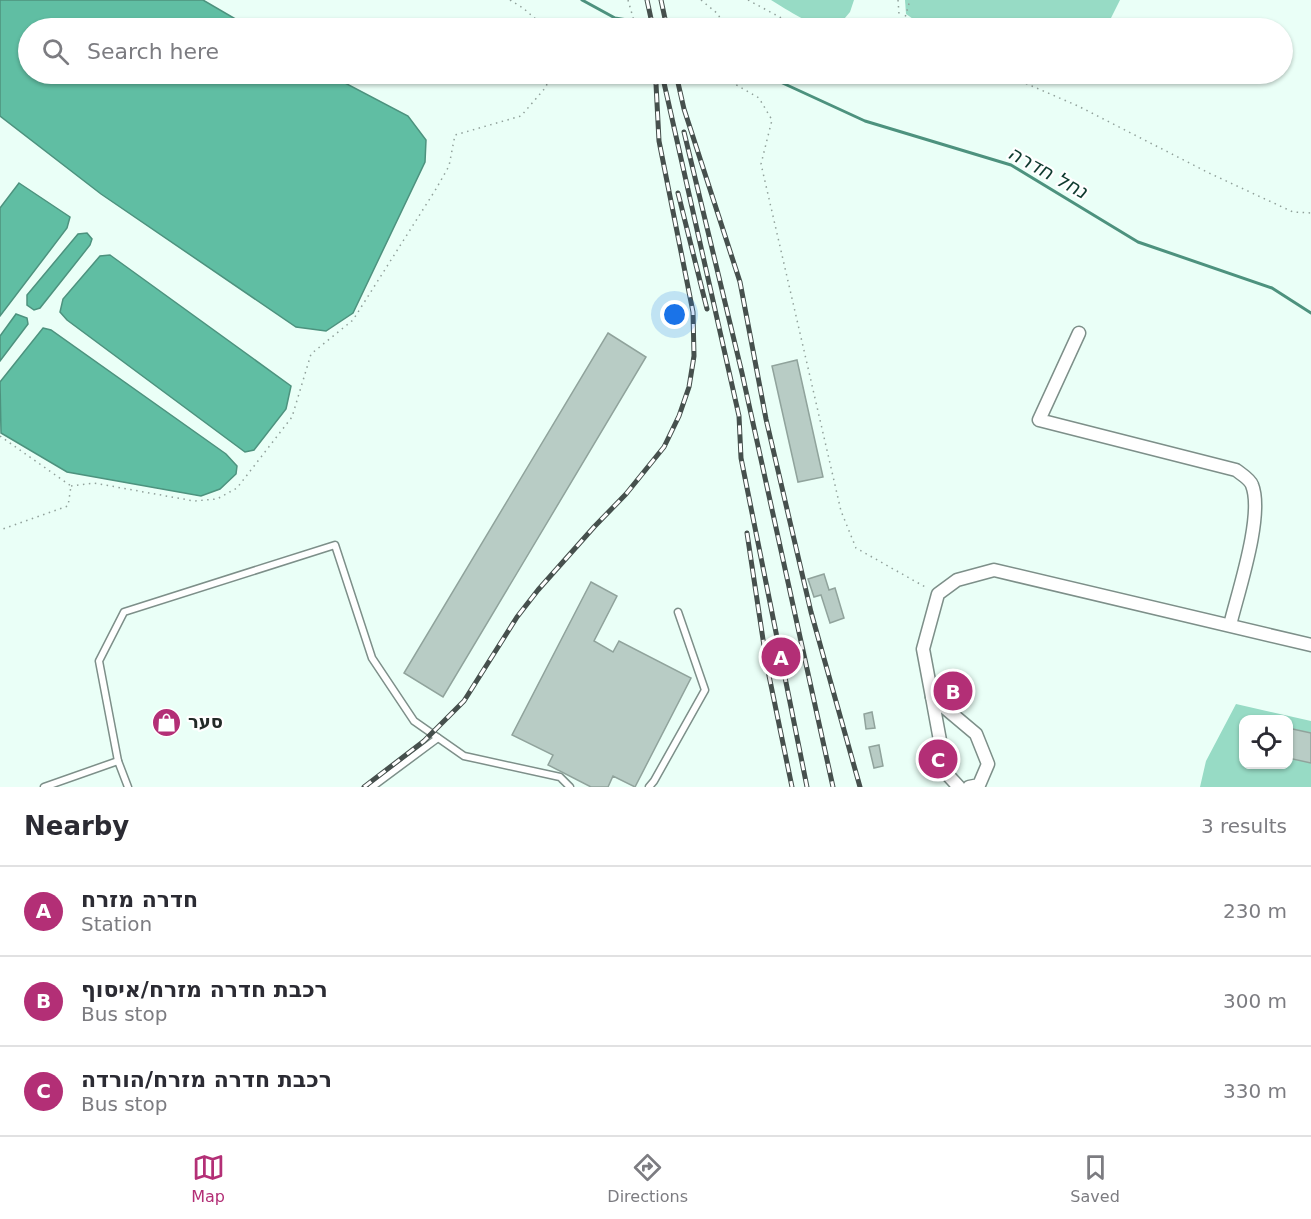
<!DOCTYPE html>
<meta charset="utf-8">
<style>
body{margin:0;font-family:"DejaVu Sans",Heebo,sans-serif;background:#f7f7f7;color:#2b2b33}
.controls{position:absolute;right:18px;bottom:18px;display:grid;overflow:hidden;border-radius:12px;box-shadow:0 2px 4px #0004}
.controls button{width:54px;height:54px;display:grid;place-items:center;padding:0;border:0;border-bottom:2px solid #e1e1e2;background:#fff;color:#2b2b33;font:30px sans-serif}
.you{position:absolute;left:675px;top:315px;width:21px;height:21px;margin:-15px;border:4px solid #fff;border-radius:50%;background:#1a73e8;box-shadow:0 0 0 9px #1a73e833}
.badge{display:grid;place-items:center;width:39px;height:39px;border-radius:50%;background:#b32f76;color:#fff;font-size:20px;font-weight:700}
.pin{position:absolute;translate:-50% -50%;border:3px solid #fff;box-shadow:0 2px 6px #0006}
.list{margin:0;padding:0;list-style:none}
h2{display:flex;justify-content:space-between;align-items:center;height:78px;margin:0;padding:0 24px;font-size:26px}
h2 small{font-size:20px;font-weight:400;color:#7c7c81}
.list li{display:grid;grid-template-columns:39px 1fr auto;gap:18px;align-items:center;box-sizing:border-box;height:90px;padding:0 24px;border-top:2px solid #e1e1e2}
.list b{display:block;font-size:22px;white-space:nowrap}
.list p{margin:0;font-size:20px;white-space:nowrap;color:#7c7c81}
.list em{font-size:20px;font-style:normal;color:#7c7c81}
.icon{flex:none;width:33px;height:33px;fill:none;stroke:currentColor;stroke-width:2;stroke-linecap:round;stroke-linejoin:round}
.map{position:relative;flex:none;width:1311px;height:787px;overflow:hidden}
.search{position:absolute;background:#fff;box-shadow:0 2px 4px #0004;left:18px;right:18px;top:18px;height:66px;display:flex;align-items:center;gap:15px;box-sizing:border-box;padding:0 21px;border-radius:33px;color:#7c7c81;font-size:22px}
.sheet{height:348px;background:#fff}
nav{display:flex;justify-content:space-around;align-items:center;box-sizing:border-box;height:84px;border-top:2px solid #e1e1e2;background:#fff;font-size:16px;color:#7c7c81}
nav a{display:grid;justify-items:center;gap:3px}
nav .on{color:#b32f76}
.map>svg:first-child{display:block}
.green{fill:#97dbc5;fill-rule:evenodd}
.water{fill:#60bea3;stroke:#4d927e;stroke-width:1.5}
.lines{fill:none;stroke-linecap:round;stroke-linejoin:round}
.stream{stroke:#4d927e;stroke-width:3}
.building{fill:#b8ccc5;stroke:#90a39c;stroke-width:1.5}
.lane-casing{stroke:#7d8f89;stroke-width:9}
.street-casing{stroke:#7d8f89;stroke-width:15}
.path{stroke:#91a19b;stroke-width:1.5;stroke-dasharray:1.5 4.5;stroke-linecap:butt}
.lane{stroke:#fff;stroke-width:6}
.street{stroke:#fff;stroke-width:12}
.rail-casing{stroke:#46504d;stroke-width:5}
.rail{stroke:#fff;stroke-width:3;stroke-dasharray:9;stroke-linecap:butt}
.labels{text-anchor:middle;stroke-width:4.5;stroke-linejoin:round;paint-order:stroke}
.poi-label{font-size:18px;font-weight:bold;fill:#222a27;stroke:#fff;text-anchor:start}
.water-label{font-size:20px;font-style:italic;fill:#0e3a2e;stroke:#fff}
</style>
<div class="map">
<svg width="1311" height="787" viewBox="0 0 1311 787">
<rect width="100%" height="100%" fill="#eafff7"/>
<!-- green -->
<g class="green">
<path d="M771,0H854L850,12L839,25C813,29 793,13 771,0Z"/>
<polygon points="905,0 1120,0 1106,28 926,28 906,14"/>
<path d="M1236,704L1311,721V787H1200L1206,761ZM1244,720H1288V764H1244Z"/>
</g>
<!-- water -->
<g class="water">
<polygon points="0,0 203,0 251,28 28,28 28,74 328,74 408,116 426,140 425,162 353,313 326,331 296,327 101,194 0,116"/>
<polygon points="19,183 70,217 67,228 0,316 0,208"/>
<polygon points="87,233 92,239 90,245 40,308 34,310 27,305 27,295 78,234"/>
<polygon points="110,255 291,386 286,409 254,450 245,452 67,320 60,312 63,299 100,256"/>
<polygon points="16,314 27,318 28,324 0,361 0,336"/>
<polygon points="43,328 51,330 226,454 237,466 236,474 220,489 201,496 67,472 1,433 0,382"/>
</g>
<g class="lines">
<!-- stream -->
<g class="stream">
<polyline points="582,0 615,18 677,28"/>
<polyline points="763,74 865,121 1011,165 1138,242 1272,288 1311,313"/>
</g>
</g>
<!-- building -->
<g class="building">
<polygon points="608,333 646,357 443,697 404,673"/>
<polygon points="797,360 823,477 798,482 772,366"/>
<polygon points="824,574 829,590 835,588 844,618 830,623 821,595 814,597 808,579"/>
<polygon points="591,582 617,596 594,641 613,652 619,641 691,678 635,787 613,776 608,787 591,787 548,765 553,755 512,735"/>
<polygon points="872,712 875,728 866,729 864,714"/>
<polygon points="1288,728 1311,733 1311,763 1288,758"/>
<polygon points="879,745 883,766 874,768 869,747"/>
</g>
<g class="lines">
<defs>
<g id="lane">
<polyline points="44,787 118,761"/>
<polyline points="128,787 118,761 99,661 124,612 335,545 372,658 414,721 464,756 560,777 570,787"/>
<polyline points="372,787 438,738"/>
<polyline points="649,787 654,781 705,690 678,612"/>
</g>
<g id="street">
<path d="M1079,333L1039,420L1236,470C1241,474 1250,479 1252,485C1264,515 1238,592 1230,625"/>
<polyline points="932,697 923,649 938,594 957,580 994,570 1311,645"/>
<polyline points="959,787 946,773 932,697 976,734 988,764 979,785 969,787"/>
</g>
</defs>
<!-- lane casing -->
<use href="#lane" class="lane-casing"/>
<!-- street casing -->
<use href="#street" class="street-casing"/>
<!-- path -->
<g class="path">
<polyline points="510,0 523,8 546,28"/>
<polyline points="628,0 636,28"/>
<polyline points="701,0 718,14 722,22 720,28"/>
<polyline points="748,0 800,28"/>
<polyline points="898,0 900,28"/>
<polyline points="902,28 910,0"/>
<polyline points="722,74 733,83 759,98 772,120 761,164 841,511 856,548 927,588"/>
<polyline points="1004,74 1078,106 1209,173 1293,212 1311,213"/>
<polyline points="0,436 71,486 68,506 0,530"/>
<polyline points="71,486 94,483 194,501 217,499 237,488 292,417 311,354 353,320 436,189 449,166 455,135 521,116 546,87 550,74"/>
</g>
<!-- lane -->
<use href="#lane" class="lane"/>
<!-- street -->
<use href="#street" class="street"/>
<defs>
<g id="rail">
<polyline points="647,0 653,28"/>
<polyline points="661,0 667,28"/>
<polyline points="662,74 739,416 741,458 807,787"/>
<polyline points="676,74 684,109 740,282 766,419 811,612 860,787"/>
<polyline points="684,132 742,373 833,787"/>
<polyline points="678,193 707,309"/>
<polyline points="747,533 767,666 792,787"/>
<polyline points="364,787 424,741 464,701 517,617 538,590 594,527 626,494 664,447 679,416 689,387 694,356 693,312 659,141 656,84"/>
</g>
</defs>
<!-- rail casing -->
<use href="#rail" class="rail-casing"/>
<!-- rail -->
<use href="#rail" class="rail"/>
</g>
<!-- icons -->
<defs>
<symbol id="shop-disc" viewBox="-11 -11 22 22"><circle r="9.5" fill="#b32f76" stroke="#fff"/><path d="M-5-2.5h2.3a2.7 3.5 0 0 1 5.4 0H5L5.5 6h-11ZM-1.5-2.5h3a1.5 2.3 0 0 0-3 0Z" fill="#fff"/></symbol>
</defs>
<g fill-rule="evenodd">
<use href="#shop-disc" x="150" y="706" width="33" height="33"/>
</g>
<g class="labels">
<!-- poi labels -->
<g class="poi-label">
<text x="188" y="728">סער</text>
</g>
<!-- water labels -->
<g class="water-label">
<text transform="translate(1048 172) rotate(29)" y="7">נחל חדרה</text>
</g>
</g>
</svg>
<div class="controls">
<button><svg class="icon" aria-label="locate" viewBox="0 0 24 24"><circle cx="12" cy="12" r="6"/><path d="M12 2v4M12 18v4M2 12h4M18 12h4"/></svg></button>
</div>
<div class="you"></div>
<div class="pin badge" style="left:781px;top:657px">A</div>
<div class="pin badge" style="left:953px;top:691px">B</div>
<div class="pin badge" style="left:938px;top:759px">C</div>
<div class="search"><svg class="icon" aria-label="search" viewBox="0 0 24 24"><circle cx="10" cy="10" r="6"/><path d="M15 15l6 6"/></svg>Search here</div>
</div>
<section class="sheet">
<h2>Nearby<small>3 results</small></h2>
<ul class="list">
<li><span class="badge">A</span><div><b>חדרה מזרח</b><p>Station</p></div><em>230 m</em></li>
<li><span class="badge">B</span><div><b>רכבת חדרה מזרח/איסוף</b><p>Bus stop</p></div><em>300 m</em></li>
<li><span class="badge">C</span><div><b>רכבת חדרה מזרח/הורדה</b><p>Bus stop</p></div><em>330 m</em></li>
</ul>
</section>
<nav>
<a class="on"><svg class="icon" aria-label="map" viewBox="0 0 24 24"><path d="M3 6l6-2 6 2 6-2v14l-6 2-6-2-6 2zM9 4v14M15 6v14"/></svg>Map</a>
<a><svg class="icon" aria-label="directions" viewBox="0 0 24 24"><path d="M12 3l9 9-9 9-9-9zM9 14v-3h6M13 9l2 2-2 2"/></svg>Directions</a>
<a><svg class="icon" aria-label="saved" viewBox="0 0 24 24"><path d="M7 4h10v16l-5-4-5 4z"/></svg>Saved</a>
</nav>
